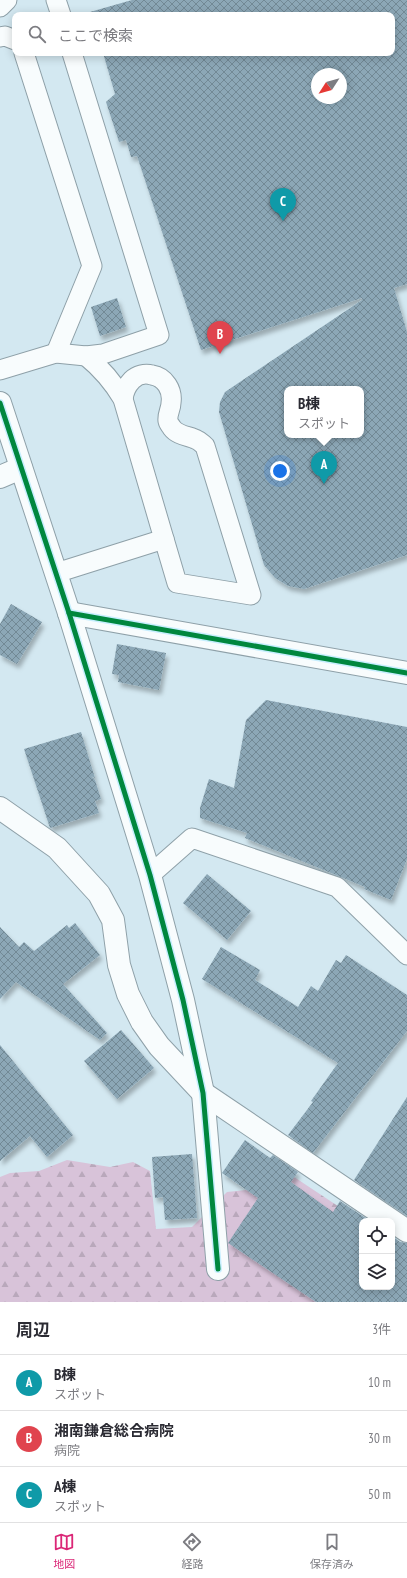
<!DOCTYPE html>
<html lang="ja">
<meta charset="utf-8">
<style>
body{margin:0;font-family:"PT Sans Narrow","Noto Sans JP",sans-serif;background:#f7f7f7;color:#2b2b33}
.controls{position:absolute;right:12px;bottom:12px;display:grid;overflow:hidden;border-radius:8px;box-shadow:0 2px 10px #0003}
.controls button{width:36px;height:36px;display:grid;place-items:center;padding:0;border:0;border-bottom:1px solid #e1e1e2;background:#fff;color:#2b2b33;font:20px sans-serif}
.compass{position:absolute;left:311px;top:68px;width:36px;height:36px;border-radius:50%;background:#fff;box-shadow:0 2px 10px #0003;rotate:234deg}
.you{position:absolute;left:280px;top:471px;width:14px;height:14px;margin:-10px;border:3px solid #fff;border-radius:50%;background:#1a73e8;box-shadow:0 0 0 6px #1a73e833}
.badge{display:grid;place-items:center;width:26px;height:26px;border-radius:50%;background:#db2777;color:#fff;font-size:13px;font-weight:700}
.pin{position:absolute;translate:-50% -33px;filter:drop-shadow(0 1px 2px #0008)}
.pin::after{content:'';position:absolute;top:21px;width:14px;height:12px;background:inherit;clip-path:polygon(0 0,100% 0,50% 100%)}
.popup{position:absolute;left:284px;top:386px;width:80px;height:52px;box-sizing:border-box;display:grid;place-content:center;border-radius:8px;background:#fff;filter:drop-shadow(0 1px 3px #0005);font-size:13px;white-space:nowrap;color:#7c7c81}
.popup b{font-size:15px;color:#2b2b33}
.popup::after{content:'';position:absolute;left:50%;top:100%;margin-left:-8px;border:8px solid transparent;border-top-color:#fff}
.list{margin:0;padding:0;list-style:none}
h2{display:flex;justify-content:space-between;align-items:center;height:52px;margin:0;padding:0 16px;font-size:17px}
h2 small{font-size:13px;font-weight:400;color:#7c7c81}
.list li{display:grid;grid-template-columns:26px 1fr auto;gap:12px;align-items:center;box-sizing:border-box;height:56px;padding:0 16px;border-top:1px solid #e1e1e2}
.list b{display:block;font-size:15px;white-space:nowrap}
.list p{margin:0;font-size:13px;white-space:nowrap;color:#7c7c81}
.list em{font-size:13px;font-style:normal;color:#7c7c81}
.icon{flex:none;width:22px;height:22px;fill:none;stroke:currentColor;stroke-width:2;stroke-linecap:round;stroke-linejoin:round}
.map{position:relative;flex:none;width:407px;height:1302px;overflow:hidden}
.search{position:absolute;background:#fff;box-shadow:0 2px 10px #0003;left:12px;right:12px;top:12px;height:44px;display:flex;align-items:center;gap:10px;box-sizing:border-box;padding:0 14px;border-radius:8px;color:#7c7c81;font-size:15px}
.sheet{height:220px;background:#fff}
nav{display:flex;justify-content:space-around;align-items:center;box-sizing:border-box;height:56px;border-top:1px solid #e1e1e2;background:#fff;font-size:11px;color:#7c7c81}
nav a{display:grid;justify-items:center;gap:2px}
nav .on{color:#db2777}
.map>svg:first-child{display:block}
.forest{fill:url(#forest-firs)}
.building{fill:url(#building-cross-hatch);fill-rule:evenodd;filter:url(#shadow)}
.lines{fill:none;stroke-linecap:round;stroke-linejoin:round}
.service-casing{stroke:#8ea0a8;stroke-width:21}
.minor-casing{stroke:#8ea0a8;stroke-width:24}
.tertiary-casing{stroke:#8ea0a8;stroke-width:24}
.service{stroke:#f8fcfd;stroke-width:19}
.minor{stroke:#f8fcfd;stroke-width:22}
.tertiary{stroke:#f8fcfd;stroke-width:22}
.cycleway-casing{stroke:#c6eefe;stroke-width:8}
.cycleway{stroke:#00873e;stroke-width:5}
</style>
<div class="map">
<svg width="407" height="1302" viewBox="0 0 407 1302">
<defs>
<pattern id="forest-firs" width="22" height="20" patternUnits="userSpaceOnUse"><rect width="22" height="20" fill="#d8c3d9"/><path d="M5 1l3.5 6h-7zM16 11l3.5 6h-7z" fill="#b9a8bb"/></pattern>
<pattern id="building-cross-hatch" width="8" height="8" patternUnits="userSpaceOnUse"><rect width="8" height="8" fill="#8ca7b6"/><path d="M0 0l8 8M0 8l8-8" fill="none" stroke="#728995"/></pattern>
<filter id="shadow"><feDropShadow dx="2.5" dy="4.5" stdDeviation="2" flood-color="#0004"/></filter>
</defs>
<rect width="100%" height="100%" fill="#d3e8f1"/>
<!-- forest -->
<polygon class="forest" points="67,1160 110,1167 133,1162 150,1171 156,1229 192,1227 227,1192 256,1189 282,1169 362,1222 362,1287 392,1287 397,1302 0,1302 0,1177 10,1173 39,1171"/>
<!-- building -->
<g class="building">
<path d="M132,0H407V284L394,288L407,332V555L304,589L288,586L275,578L264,565L219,412L220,402L225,392L362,300V298L201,350L137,156L131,157L126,140L119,142L106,102L115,94L103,53H392V15H91L90,12ZM317,74H341V98H317ZM287,389H361V435H287Z"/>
<polygon points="117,298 126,327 100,336 91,307"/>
<polygon points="11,604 42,622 17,664 0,655 0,624"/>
<polygon points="117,644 166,653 159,690 118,682 119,675 112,674"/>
<polygon points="266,700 407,727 407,859 391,900 364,889 365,887 341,877 245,838 247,833 200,818 200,808 209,779 234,788 246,720"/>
<polygon points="81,732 95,778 91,776 95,780 101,799 95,801 99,813 50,828 24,749"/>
<polygon points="207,874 251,911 227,940 183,903"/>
<polygon points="75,923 100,955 63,984 107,1033 100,1040 16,982 0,999 0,927 19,947 24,942 34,951 67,925 69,928"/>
<polygon points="221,947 260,970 255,980 298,1007 311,986 318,991 336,960 341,963 346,955 407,995 407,1031 313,1153 288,1135 313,1102 311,1101 338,1063 202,979"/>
<polygon points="121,1030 154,1068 117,1099 84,1061"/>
<polygon points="0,1045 73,1135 47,1157 30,1136 0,1161"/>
<polygon points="407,1097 407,1216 354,1180"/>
<polygon points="245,1140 270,1158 273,1155 298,1172 291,1182 333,1212 340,1201 370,1221 362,1221 362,1287 392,1287 392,1236 400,1242 407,1243 407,1302 316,1302 228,1243 258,1198 222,1173"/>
<polygon points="192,1154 197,1218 165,1220 163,1197 155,1198 152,1157"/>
</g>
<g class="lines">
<defs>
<g id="service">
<polyline points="56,0 61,15"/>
<polyline points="0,7 7,0"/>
<polyline points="0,37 5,36 15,40"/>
<polyline points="24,53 92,266 56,353"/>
<polyline points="0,370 56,353 86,356 103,354 159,335 72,53"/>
<path d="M123,399C124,391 126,386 132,380C137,375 145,373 152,375C165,377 173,390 171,403C171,409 167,414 168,421C168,423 171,426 172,428C178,436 190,436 197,440C200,441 202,444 205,446L251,595L177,583L164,539"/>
<path d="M56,573L164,539L123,399C113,382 102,369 86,356"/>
<polyline points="150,875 192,838 337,887 407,955"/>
</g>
<g id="minor">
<polyline points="69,613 407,673"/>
<polyline points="0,808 57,848 99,894 113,920 119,965 128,994 142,1022 159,1046 203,1093 407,1231"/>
<polyline points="203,1093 218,1269"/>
</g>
<g id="tertiary">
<polyline points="0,403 69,613 150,875 183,1000 203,1093"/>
<polyline points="0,477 21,468"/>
</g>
</defs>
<!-- service casing -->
<use href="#service" class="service-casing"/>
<!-- minor casing -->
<use href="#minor" class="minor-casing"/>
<!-- tertiary casing -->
<use href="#tertiary" class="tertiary-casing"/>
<!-- service -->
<use href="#service" class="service"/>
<!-- minor -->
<use href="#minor" class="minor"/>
<!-- tertiary -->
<use href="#tertiary" class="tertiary"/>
<defs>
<g id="cycleway">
<polyline points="0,403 69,613 150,875 183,1000 203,1093 218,1269"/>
<polyline points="69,613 407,673"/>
</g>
</defs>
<!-- cycleway casing -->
<use href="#cycleway" class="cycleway-casing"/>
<!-- cycleway -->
<use href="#cycleway" class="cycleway"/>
</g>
</svg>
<div class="controls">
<button><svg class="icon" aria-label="locate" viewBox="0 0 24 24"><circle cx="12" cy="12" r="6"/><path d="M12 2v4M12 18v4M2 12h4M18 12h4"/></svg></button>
<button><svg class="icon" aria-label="layers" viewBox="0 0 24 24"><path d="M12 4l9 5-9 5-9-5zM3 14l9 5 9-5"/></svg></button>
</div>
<svg class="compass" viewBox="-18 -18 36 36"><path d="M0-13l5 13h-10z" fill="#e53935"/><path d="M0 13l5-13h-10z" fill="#7c7c81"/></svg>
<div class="you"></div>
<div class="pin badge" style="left:324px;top:484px;background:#0f9aa8">A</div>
<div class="popup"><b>B棟</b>スポット</div>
<div class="pin badge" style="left:220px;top:354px;background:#e0444e">B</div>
<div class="pin badge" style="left:283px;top:221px;background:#0f9aa8">C</div>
<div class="search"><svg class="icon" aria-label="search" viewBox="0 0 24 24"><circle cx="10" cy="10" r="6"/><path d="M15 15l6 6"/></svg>ここで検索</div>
</div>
<section class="sheet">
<h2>周辺<small>3件</small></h2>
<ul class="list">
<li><span class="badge" style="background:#0f9aa8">A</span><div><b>B棟</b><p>スポット</p></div><em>10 m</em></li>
<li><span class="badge" style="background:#e0444e">B</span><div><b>湘南鎌倉総合病院</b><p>病院</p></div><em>30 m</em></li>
<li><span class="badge" style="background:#0f9aa8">C</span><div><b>A棟</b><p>スポット</p></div><em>50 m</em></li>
</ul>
</section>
<nav>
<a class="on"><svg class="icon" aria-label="map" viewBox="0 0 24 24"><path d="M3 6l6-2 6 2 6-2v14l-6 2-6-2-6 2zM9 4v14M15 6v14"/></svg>地図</a>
<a><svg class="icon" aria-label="directions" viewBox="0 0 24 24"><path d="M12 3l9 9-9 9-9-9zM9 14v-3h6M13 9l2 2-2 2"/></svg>経路</a>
<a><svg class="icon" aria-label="saved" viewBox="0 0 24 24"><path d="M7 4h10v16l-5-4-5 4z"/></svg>保存済み</a>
</nav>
